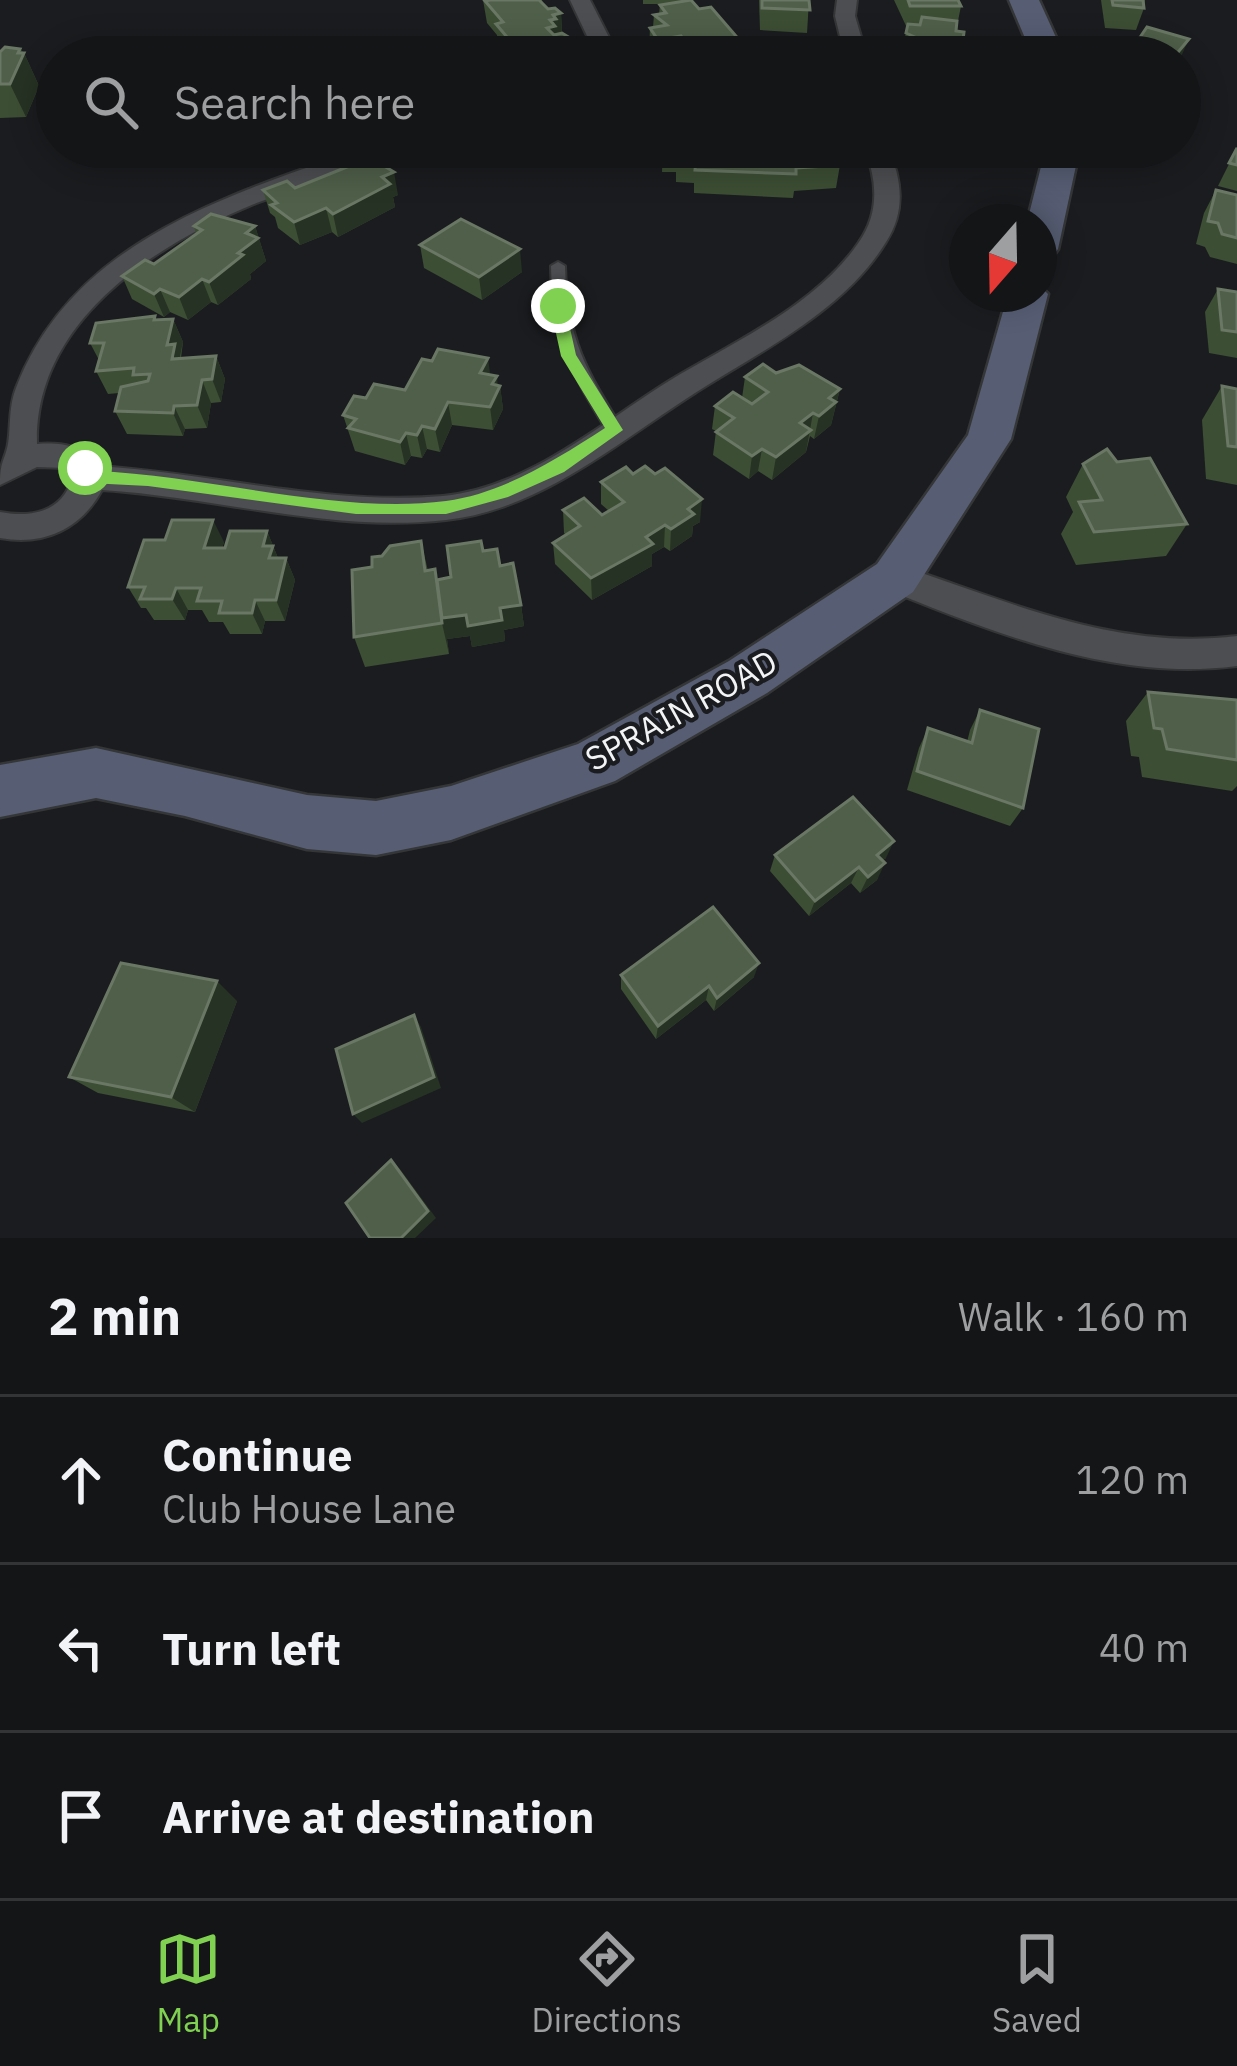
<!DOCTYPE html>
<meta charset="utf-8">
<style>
body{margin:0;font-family:"IBM Plex Sans",sans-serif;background:#1d1e20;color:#f1f3f6}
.compass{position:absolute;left:949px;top:204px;width:108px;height:108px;border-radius:50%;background:#141517;box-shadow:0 6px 30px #0003;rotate:200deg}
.stop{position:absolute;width:36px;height:36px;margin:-27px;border:9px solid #80d052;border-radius:50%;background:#fff}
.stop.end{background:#80d052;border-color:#fff;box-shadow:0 3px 12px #0008}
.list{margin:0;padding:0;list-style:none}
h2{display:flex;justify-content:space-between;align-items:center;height:156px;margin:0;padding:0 48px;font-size:51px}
h2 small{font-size:39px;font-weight:400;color:#9d9fa1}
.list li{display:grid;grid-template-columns:78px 1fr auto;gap:36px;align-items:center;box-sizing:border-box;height:168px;padding:0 48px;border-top:3px solid #333436}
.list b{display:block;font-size:45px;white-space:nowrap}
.list p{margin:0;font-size:39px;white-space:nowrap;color:#9d9fa1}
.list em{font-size:39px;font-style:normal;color:#9d9fa1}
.icon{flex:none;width:66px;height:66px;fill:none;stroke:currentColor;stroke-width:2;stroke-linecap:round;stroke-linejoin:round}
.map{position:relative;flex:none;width:1237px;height:1238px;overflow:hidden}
.search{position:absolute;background:#141517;box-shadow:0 6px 30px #0003;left:36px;right:36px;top:36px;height:132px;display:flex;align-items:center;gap:30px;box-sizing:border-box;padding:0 42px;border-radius:66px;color:#9d9fa1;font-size:45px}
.sheet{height:660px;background:#141517}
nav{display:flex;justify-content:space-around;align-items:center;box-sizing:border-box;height:168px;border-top:3px solid #333436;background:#141517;font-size:33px;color:#9d9fa1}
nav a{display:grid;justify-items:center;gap:6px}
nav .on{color:#80d052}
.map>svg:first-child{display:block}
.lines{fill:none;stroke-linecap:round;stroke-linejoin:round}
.lane-casing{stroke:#353638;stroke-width:4}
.street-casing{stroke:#353638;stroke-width:4}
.secondary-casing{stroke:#353638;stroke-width:5}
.lane{fill:#4d4e51;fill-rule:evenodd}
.street{fill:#4d4e51;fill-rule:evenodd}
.secondary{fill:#575e74;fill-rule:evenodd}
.wall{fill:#3c4e34}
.shaded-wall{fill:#263223}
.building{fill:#4f5f49;stroke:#697764;stroke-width:3}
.route{fill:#80d052}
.labels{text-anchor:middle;stroke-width:9;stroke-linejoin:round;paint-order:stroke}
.street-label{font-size:33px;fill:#f3f4f6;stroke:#1b1c1f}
</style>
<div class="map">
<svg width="1237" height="1238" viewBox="0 0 1237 1238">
<rect width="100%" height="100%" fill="#1b1c1f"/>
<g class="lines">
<defs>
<g id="lane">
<polygon points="852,37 886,45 885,57 875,57 876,49 848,42 848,38"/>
<path d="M558,262L565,266C567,339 586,370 623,430L621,434H609C572,373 552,340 551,266Z"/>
</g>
<g id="street">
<polygon points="570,0 590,0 619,57 597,57"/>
<polygon points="837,0 857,0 855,16 867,57 845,57 835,16"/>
<path d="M864,147H888C902,180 906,211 886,242C844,311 761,351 695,393C618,442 540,510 446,520C331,533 216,497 102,490C81,529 44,546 0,538V512C31,518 63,512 72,478L66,468L37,467L0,485C0,467 2,464 6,452C12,436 7,410 16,388C67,254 201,204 326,161L335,159L347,166C327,186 281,193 254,204C154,245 34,322 37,444C62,442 84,446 98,466C213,473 328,506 443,496C527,488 600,424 669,381C732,343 817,305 859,242C880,212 877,180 864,147Z"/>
<path d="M895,564C1009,601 1114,651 1237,636V666C1114,682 995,633 883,588L878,578L883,568Z"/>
</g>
<g id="secondary">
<polygon points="1009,0 1039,0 1065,57 1033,57"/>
<polygon points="1046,147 1080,147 1058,249 1052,257 1039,260 1039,222 1027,222"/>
<polygon points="1039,285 1048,294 1011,439 913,592 767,693 615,781 451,840 376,855 307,849 185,816 96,798 0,817 0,765 96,748 307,795 376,801 451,786 578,744 729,661 877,564 968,435 1008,294 1039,294"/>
</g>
</defs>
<!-- lane casing -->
<use href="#lane" class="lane-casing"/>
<!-- street casing -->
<use href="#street" class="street-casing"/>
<!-- secondary casing -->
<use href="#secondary" class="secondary-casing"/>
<!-- lane -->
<use href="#lane" class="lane"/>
<!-- street -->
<use href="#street" class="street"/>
<!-- secondary -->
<use href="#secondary" class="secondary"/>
</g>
<!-- wall -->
<g class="wall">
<polygon points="483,0 542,0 543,4 548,9 561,13 562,33 575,57 504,57 504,53 498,46 497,35 487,23"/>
<polygon points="643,0 691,0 699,9 748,50 761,57 654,57 649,50 650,28 653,27 654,15 659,14 660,5 664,4 643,4"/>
<polygon points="759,0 809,0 807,33 760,30"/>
<polygon points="894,0 958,0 961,6 956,31 963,40 967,57 901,55 907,28"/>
<polygon points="1101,0 1145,0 1144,8 1136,30 1105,28"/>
<polygon points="20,49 24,53 39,86 26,117 0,118 0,52"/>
<polygon points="592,147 632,147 618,157"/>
<polygon points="663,147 840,165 836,188 794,191 793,198 694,193 694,183 676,182 676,172 662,172"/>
<polygon points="1237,148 1237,191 1218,186"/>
<polygon points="342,163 398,195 393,197 395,207 338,237 332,232 300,245 278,228 275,217 270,213 263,190 295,188 343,169"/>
<polygon points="1216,190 1237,195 1237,264 1210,257 1205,247 1196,244 1204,213"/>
<polygon points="194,226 255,226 266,261 250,274 251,279 218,305 211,302 188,320 170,312 164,317 132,299 122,276 154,264 196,234"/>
<polygon points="420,245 522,272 482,300 424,268"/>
<polygon points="1218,289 1237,292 1237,358 1209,353 1205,312"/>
<polygon points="173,319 183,342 181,358 216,356 225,379 221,402 211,403 207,428 185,429 183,436 127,434 115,411 119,393 108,394 96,371 99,360 90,343 157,320"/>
<polygon points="776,373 840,389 831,425 814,439 810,436 806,452 772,480 758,471 749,479 713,455 716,431 712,429 715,406 742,398 745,377"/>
<polygon points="490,375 498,385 500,386 503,409 493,430 452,425 440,452 427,449 422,458 411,456 405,465 355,451 343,415 366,398"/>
<polygon points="1222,386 1237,389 1237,485 1206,479 1202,420"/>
<polygon points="1117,462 1187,524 1166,556 1076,565 1061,534 1073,512 1066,497 1083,464"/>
<polygon points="601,482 700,522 693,526 692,536 670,551 664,547 652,554 652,566 592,600 555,564 553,543 566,535 564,533 563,510 602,515 609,511 601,504"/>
<polygon points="267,531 278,558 286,558 295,580 285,621 265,621 262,634 230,634 223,622 209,622 202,610 188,610 185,620 154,620 146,608 141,608 128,587 224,542 222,548 225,548"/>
<polygon points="421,541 428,571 437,580 451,577 483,551 500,566 521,605 524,626 504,630 505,641 472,647 470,636 447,639 449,654 365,667 354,637 372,567 382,556"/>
<polygon points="1148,692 1237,700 1237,786 1232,791 1142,777 1139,757 1131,756 1126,721"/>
<polygon points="980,710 1023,808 1010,826 907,790 919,748 928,728 967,742 970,730"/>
<polygon points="775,855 886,858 883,860 877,880 860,893 851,883 809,916 770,871"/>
<polygon points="621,975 754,977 714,1011 706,1000 656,1039 621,989"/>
<polygon points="237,1001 195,1112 98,1093 69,1077"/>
</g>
<!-- shaded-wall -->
<g class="shaded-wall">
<polygon points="561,13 562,35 548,50 547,28 553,15"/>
<polygon points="681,36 680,57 666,48 666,57 658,57 658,40"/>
<polygon points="1189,39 1180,59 1180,57 1174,57"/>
<polygon points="575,41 575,57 543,57 564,44"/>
<polygon points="20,49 23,55 24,53 39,86 26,117 10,84"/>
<polygon points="618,147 632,147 618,157"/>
<polygon points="394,172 398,195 393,197 395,207 338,237 333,214 382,177"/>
<polygon points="326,208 332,232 300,245 294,222"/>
<polygon points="255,226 266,261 250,274 251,279 218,305 209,282 238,253 246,233"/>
<polygon points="520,249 522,272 482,300 479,277"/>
<polygon points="202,279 211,302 188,320 179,297"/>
<polygon points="160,289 170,312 164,317 154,294"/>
<polygon points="173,319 183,342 180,356 185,368 182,382 167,345"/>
<polygon points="216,356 225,379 221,402 212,379"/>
<polygon points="488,358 491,381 480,373"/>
<polygon points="497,376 498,390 500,386 503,409 493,430 490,407 492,384"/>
<polygon points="202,380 211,403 207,428 197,405"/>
<polygon points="840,389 831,425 814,439 819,416 829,398"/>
<polygon points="448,402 452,425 440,452 435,429"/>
<polygon points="174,406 185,429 183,436 173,413"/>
<polygon points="813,413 806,452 772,480 776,457 800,423"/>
<polygon points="422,426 427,449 422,458 417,435"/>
<polygon points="406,433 411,456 405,465 400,442"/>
<polygon points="762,449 758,471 749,479 752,456"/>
<polygon points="702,499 700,522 693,526 692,536 670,551 671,529 688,509"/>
<polygon points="213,520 224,542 215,570 204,548"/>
<polygon points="665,525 664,547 652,554 652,566 592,600 591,578"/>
<polygon points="267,531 282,568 273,566 263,546"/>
<polygon points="286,558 295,580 285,621 276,600"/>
<polygon points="435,569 442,601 500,608 521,605 524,626 504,630 505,641 472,647 470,636 447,639 449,654 442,623"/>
<polygon points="176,588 188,610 185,620 172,599"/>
<polygon points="255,600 265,621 262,634 252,613"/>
<polygon points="894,841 886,858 869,871 877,855"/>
<polygon points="885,863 877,880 860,893 868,877"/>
<polygon points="859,867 851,883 809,916 815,901"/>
<polygon points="759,963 754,977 714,1011 717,998"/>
<polygon points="217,981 237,1001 195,1112 171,1097"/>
<polygon points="709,986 706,1000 656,1039 658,1026"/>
<polygon points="414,1015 421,1027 441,1088 362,1123 353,1114"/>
<polygon points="391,1160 400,1169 436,1218 415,1238 401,1238"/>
</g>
<!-- building -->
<g class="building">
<polygon points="490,0 539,0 548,9 555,8 561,13 553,15 556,19 550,20 555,26 547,28 554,35 562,33 575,41 564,44 570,50 543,57 519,57 502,38 507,37 496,24 503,22 485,1"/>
<polygon points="691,0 699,9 711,7 748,50 753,49 761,57 701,57 698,54 673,57 666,48 688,45 681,36 658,40 650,28 667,25 654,15 666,13 660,5"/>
<polygon points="762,0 809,0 810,10 762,8"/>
<polygon points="908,0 958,0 961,6 910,6"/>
<polygon points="1112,0 1143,0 1144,8 1113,5"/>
<polygon points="922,17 957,21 956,31 964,32 963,40 968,41 967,57 913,57 917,38 906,33 908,24 920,25"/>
<polygon points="1147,27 1189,39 1174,57 1137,57 1128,55"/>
<polygon points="5,47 20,49 18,53 24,53 10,84 0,84 0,52"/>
<polygon points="663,147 839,147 840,165 796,168 796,174 695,170 696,160 677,159 677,149 663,149"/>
<polygon points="1237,148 1237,165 1229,163"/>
<polygon points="364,154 394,172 382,177 390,184 333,214 326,208 294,222 271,205 277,203 263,190 287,181 295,188 347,167 342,163"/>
<polygon points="1216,190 1237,195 1237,238 1222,234 1218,223 1208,221"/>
<polygon points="211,214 255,226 246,233 258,238 238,253 243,255 209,282 202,279 179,297 160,289 154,294 122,276 145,260 154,264 202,230 194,226"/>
<polygon points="461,219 520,249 479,277 420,245"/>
<polygon points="1218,289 1237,292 1237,332 1222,330"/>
<polygon points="155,316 154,320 173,319 167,345 175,344 172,359 216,356 212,379 202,380 197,405 174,406 173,413 115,411 121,387 148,381 150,374 133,375 134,368 96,371 104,343 90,343 96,323"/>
<polygon points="438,349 488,358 480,373 497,376 492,384 500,386 490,407 448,402 435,429 422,426 417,435 406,433 400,442 348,428 356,419 343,415 354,396 366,398 374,384 405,390 422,359 432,361"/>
<polygon points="763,364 776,373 799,365 840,389 829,398 836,402 819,416 813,413 800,423 811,430 776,457 762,449 752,456 716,432 734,418 715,406 733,392 752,404 768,392 745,377"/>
<polygon points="1222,386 1237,389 1237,447 1228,446"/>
<polygon points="1107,449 1117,462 1150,458 1187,524 1094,532 1079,502 1102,500 1083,464"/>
<polygon points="645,466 655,474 665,468 702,499 688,509 694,514 671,529 665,525 646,537 653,544 591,578 553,543 580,526 563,510 584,498 602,515 624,502 601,482 626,467 633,474"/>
<polygon points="172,520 213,520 204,548 225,548 230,531 267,531 263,546 273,546 269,558 286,558 276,600 255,600 252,613 219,613 222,601 197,601 201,588 176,588 172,599 140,599 145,587 128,587 144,540 165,540"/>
<polygon points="421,541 425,571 435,569 442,623 354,637 352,570 372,567 372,557 382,556 390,546"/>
<polygon points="481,541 483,551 497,549 500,566 513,563 521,605 500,608 502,620 468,626 466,615 442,618 437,580 451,577 447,546"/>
<polygon points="1148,692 1237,700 1237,760 1167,749 1162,729 1154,728"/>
<polygon points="980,710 1039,729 1023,808 917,771 928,728 972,743"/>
<polygon points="853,797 894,841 877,855 885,863 868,877 859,867 815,901 775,855"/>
<polygon points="713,907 759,963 717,998 709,986 658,1026 621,975"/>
<polygon points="121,963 217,981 171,1097 69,1077"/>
<polygon points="414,1015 434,1077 353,1114 336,1049"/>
<polygon points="391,1160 428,1211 401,1238 370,1238 346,1203"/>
</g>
<!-- route -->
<path class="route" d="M558,301L565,306L576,355L623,430L564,472L508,497L446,514H356L148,486L89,483L83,481L76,468L85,461L95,471C206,475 337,515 446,501C504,493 557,459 605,428L561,356L550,306Z"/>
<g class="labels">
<!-- street labels -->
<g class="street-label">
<text transform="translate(681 710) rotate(-29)" y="12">SPRAIN ROAD</text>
</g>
</g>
</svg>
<svg class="compass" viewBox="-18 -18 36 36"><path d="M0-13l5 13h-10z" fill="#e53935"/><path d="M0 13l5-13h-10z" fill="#9d9fa1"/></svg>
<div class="stop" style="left:85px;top:468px"></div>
<div class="stop end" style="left:558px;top:306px"></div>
<div class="search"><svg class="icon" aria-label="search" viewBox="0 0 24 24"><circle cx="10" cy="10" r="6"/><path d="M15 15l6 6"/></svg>Search here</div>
</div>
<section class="sheet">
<h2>2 min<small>Walk · 160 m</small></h2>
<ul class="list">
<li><svg class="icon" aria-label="ahead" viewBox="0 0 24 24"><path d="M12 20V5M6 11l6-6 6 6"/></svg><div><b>Continue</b><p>Club House Lane</p></div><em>120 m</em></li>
<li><svg class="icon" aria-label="left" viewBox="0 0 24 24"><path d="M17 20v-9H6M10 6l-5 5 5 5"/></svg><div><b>Turn left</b></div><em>40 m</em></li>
<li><svg class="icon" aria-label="arrive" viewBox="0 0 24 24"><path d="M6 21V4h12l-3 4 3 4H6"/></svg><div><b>Arrive at destination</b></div></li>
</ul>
</section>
<nav>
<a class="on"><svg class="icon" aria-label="map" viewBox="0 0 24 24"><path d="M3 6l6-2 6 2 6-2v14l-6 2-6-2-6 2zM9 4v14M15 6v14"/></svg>Map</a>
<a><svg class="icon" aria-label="directions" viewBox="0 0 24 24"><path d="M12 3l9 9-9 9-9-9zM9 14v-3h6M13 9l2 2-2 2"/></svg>Directions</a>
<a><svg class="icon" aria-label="saved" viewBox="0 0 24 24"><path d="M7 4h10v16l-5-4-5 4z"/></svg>Saved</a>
</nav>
